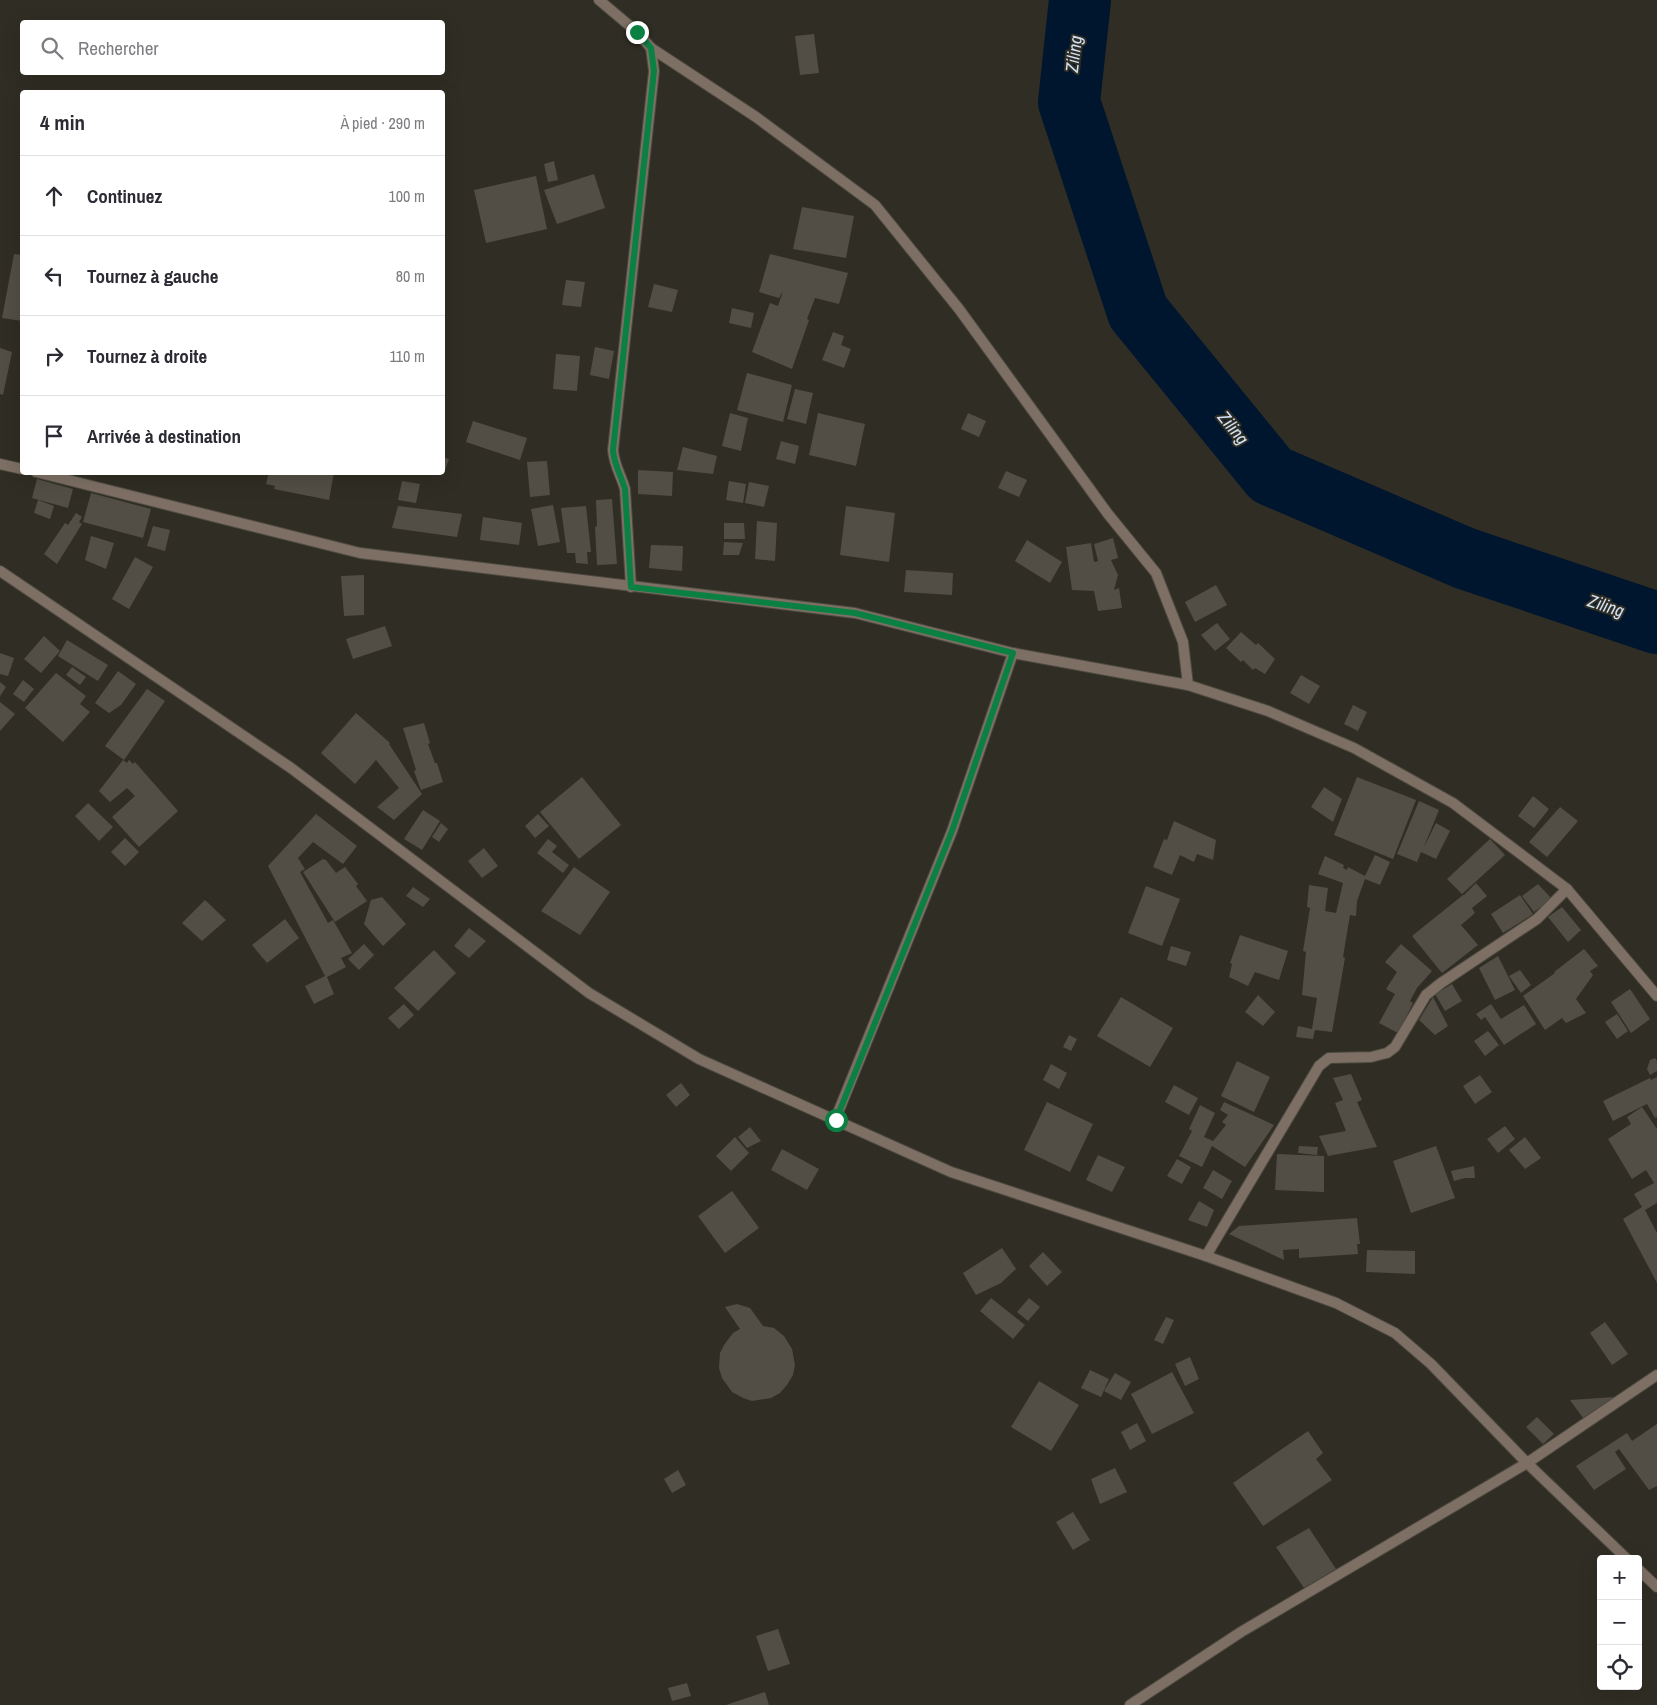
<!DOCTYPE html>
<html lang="fr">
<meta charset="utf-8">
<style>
body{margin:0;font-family:"Archivo Narrow",sans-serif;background:#f2f2f3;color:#2b2b33}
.controls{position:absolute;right:15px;bottom:15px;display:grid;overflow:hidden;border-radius:5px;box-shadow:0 5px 20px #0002}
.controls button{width:45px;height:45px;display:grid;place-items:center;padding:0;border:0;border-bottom:1px solid #e1e1e2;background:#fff;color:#2b2b33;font:25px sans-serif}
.stop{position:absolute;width:15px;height:15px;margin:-11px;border:4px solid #0b8043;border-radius:50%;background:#fff}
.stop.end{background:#0b8043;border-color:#fff;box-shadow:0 1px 5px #0008}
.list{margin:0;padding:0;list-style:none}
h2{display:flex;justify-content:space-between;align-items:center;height:65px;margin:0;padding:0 20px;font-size:21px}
h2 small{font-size:16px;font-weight:400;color:#7c7c81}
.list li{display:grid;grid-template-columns:32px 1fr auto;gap:15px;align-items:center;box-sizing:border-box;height:80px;padding:0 20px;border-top:1px solid #e1e1e2}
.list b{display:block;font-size:19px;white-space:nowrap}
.list em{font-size:16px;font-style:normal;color:#7c7c81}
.icon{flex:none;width:28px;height:28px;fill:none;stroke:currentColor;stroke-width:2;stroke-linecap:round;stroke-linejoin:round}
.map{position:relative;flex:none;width:1657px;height:1705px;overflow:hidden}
.search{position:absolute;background:#fff;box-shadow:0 5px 20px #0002;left:20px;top:20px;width:425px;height:55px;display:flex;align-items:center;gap:12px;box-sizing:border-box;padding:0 18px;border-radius:5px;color:#7c7c81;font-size:19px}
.panel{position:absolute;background:#fff;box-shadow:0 5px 20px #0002;left:20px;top:90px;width:425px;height:385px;border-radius:5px}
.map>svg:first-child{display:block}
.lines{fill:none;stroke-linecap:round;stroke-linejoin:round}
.river{stroke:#00162e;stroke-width:62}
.building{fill:#524e45}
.street-casing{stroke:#4c4940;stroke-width:12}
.street{stroke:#7d6f63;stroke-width:10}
.route{stroke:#0b8043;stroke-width:6}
.labels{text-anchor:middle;stroke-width:4;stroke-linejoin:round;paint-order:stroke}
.water-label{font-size:18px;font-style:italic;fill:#d0e3f7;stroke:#302d24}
</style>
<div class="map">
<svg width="1657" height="1705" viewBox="0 0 1657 1705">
<rect width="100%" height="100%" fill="#302d24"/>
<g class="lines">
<!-- river -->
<polyline class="river" points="1080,0 1069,102 1138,312 1271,475 1464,558 1657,623"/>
</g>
<!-- building -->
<g class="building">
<polygon points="814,34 819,73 800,75 795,36"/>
<polygon points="554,161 558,180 548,182 544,164"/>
<polygon points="594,174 605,208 557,224 544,190"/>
<polygon points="536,176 547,229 486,243 474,190"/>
<polygon points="802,207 854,216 846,258 793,249"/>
<polygon points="14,254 22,255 22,321 2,318"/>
<polygon points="770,254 848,273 839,304 815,298 807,319 809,320 792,369 752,352 770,303 778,306 783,291 779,298 759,292"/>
<polygon points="566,280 585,282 581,307 562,305"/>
<polygon points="654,284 678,290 672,312 648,307"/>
<polygon points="732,308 754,313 751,328 729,323"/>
<polygon points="833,332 844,336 841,345 851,349 844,368 822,360"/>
<polygon points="595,347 614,351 609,379 590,375"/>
<polygon points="0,348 12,352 3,395 0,394"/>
<polygon points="556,354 580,356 577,391 553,389"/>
<polygon points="747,373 792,385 783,422 737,410"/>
<polygon points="795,389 813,393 806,424 787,419"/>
<polygon points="730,413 748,418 741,451 722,446"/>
<polygon points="818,413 865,424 856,466 809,455"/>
<polygon points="968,413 986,421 979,437 961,429"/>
<polygon points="473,421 527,438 520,460 466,442"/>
<polygon points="781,441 799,446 795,464 776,459"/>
<polygon points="683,447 717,456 713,474 677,470"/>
<polygon points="442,457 449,459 444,473 442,473"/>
<polygon points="547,461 550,495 530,497 527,462"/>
<polygon points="638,470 673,472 672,496 638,494"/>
<polygon points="1006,471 1027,480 1019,497 998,488"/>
<polygon points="269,472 334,472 329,500 274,489 275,486 266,484"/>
<polygon points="37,479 73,489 68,508 32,498"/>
<polygon points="402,481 420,484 416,503 398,500"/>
<polygon points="729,481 746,484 743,503 726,500"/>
<polygon points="749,482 769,486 764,507 745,503"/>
<polygon points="91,493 151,509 143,538 83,522"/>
<polygon points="612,499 617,564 597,565 595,527 597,526 596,500"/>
<polygon points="38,500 54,506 50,519 34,513"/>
<polygon points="553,505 560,542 538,546 531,509"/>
<polygon points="398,506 462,514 457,537 392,528"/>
<polygon points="586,506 591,552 587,552 588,564 576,563 575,553 567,553 561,508"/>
<polygon points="846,506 895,513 889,562 840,555"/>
<polygon points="76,513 82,517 79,522 82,524 57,564 44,554 65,523 68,525"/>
<polygon points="483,517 522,523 519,545 480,540"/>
<polygon points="757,521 777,523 775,561 755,559"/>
<polygon points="724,523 744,523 745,539 724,539"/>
<polygon points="153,526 170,530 165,551 147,546"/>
<polygon points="91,536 114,543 106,569 85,560"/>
<polygon points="1113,538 1118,558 1111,560 1118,575 1114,590 1119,588 1122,608 1098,611 1094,591 1072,590 1066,547 1091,543 1094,562 1098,561 1094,544"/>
<polygon points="1027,540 1062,562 1050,583 1015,561"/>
<polygon points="724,542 743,543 739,555 723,555"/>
<polygon points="651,545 683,546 682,571 649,568"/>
<polygon points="135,557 153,567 129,609 112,599"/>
<polygon points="906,570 953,573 952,595 904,592"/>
<polygon points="364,575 364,615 344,616 341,576"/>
<polygon points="1216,585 1227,605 1195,622 1185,602"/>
<polygon points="1217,623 1230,639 1215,651 1201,635"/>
<polygon points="385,626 392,646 353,659 346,639"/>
<polygon points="1241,632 1256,645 1258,643 1275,659 1265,674 1255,668 1253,670 1243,660 1241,662 1226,648"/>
<polygon points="44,636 60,651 41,673 24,659"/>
<polygon points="67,640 108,665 98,681 58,656"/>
<polygon points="0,653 14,658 8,676 0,674"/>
<polygon points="72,667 86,677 80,685 66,675"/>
<polygon points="118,671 136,684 121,705 109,713 95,703"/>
<polygon points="56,673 86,696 80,704 90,712 63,742 25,708"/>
<polygon points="1301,675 1320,686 1309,704 1290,693"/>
<polygon points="23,680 34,689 24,702 13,694"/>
<polygon points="0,682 6,687 0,696"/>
<polygon points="147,689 165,701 124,760 105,746"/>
<polygon points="0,702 15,714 0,731"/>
<polygon points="1353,705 1367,712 1358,731 1344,724"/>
<polygon points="356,713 390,743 389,744 422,794 394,820 377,807 399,788 376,760 355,784 321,753"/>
<polygon points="424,723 430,743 428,744 435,763 437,763 443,782 421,790 414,771 416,770 403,728"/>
<polygon points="123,760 127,763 129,760 133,764 135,762 178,811 139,847 112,817 135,796 127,788 110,802 99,791"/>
<polygon points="582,777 621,825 579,859 540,812"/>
<polygon points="1357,777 1416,800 1393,859 1334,835"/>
<polygon points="1324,787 1342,799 1333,822 1311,807"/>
<polygon points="1533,796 1549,809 1534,828 1518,816"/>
<polygon points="1419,801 1439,810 1423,849 1436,823 1450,831 1436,859 1421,852 1417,862 1397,854"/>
<polygon points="88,803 113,827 99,841 75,816"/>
<polygon points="1560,807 1578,821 1547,857 1529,842"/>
<polygon points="423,810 440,821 422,850 404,839"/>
<polygon points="316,814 357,846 343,864 313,842 298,858 305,869 300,872 328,923 333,920 352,953 341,958 346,967 327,977 334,994 314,1004 305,986 325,976 268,866"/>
<polygon points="538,814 549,826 535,838 525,826"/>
<polygon points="1174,821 1216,840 1213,860 1197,854 1194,862 1180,855 1172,875 1153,867 1164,839 1167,840"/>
<polygon points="441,823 448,829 439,842 432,837"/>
<polygon points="125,838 139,852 125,866 111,852"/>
<polygon points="548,839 557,846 552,852 569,865 563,873 537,853"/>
<polygon points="1490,839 1505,855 1462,894 1447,879"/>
<polygon points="484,848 498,866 482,878 468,861"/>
<polygon points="1375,855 1390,862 1380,885 1365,879 1357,901 1356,916 1350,915 1343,957 1345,958 1332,1032 1315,1030 1313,1039 1296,1037 1298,1026 1312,1029 1317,998 1302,995 1306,952 1303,951 1310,908 1307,907 1309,885 1328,888 1325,911 1336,913 1343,883 1318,874 1325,856 1344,865 1343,868 1347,870 1348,867 1365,876"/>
<polygon points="323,859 326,860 336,873 345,867 358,884 356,886 367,901 335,922 303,872"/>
<polygon points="574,867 610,892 580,935 541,911"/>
<polygon points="1476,883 1487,896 1472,908 1475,913 1461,925 1478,945 1442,973 1412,936 1463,895 1464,895"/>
<polygon points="1538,884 1552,899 1534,912 1522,896"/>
<polygon points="1146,886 1180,899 1162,946 1128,933"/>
<polygon points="413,887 430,899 423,907 406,896"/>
<polygon points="1520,895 1533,914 1503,933 1491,914"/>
<polygon points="382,897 406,924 383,946 364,924 371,900"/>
<polygon points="205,900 226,920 202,941 182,923"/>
<polygon points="1562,907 1581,930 1568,942 1548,917"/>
<polygon points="285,919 299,938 267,963 252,945"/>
<polygon points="469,928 486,941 469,958 454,946"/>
<polygon points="1240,935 1288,951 1279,980 1255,972 1248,986 1229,977 1232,964 1230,963"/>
<polygon points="364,944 374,955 359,970 348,959"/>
<polygon points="1401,944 1432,971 1417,988 1410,1001 1413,1003 1398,1033 1379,1023 1395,994 1386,989 1397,972 1385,962"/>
<polygon points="1171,946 1191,952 1186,966 1167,960"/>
<polygon points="1584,949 1598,966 1590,971 1593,975 1576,999 1586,1013 1566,1023 1562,1018 1545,1030 1523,996 1555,973 1554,972"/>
<polygon points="434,950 456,973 418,1011 394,988"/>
<polygon points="1498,956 1515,990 1495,1000 1479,968"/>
<polygon points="1520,970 1531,985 1521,993 1509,976"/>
<polygon points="1452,984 1462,1001 1445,1011 1435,994"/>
<polygon points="1630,989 1650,1019 1631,1033 1611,1002"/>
<polygon points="1258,995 1275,1012 1263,1026 1245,1012"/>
<polygon points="1121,997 1173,1028 1150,1067 1097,1036"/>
<polygon points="1433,997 1448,1026 1435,1035 1419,1020"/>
<polygon points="404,1004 414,1015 399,1029 388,1018"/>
<polygon points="1491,1004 1501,1019 1524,1005 1536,1024 1504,1045 1485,1017 1481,1020 1476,1014"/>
<polygon points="1617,1014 1628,1031 1617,1039 1605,1022"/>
<polygon points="1488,1031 1499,1045 1485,1056 1474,1041"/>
<polygon points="1069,1035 1077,1039 1071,1051 1063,1047"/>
<polygon points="1655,1058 1657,1061 1657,1071 1650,1075 1647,1069 1650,1060"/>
<polygon points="1237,1061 1270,1077 1254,1112 1221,1096"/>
<polygon points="1051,1064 1067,1073 1059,1089 1043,1080"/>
<polygon points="1351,1074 1362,1100 1357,1102 1377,1147 1328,1156 1319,1136 1346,1131 1335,1103 1343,1100 1333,1078"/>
<polygon points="1480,1075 1492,1092 1475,1104 1463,1086"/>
<polygon points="1657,1077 1657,1117 1655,1118 1647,1104 1613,1121 1603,1101 1650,1078 1651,1080"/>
<polygon points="681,1083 690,1095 676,1107 666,1095"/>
<polygon points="1174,1085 1198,1098 1189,1115 1165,1102"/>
<polygon points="1047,1102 1093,1124 1070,1172 1024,1150"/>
<polygon points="1224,1102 1274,1125 1245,1167 1212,1146 1202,1167 1179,1156 1192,1131 1189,1129 1200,1105 1215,1113 1204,1137 1213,1141 1226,1125 1222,1122 1228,1115 1220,1110"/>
<polygon points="1642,1107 1657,1129 1657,1203 1645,1210 1657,1233 1657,1283 1623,1219 1642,1207 1634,1194 1654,1183 1646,1170 1632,1179 1608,1139 1631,1124 1627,1117"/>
<polygon points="1505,1126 1515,1139 1498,1153 1487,1139"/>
<polygon points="750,1127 761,1141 747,1148 738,1137"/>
<polygon points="735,1137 749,1153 731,1171 716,1156"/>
<polygon points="1525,1137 1541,1158 1525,1169 1509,1150"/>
<polygon points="1299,1146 1318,1147 1317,1155 1298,1153"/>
<polygon points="1436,1146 1455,1198 1411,1213 1393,1161"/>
<polygon points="782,1149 819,1169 807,1190 771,1170"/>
<polygon points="1277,1154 1324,1156 1324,1192 1275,1190"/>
<polygon points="1098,1155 1125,1167 1112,1192 1086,1180"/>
<polygon points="1177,1159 1191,1167 1182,1184 1167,1176"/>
<polygon points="1474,1166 1475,1178 1465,1178 1454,1181 1451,1171"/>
<polygon points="1213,1170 1232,1181 1222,1199 1203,1188"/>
<polygon points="732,1191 759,1228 725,1253 698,1216"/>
<polygon points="1199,1201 1214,1210 1207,1227 1188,1220"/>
<polygon points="1357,1218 1360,1244 1357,1244 1358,1254 1299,1258 1299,1249 1283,1250 1284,1260 1229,1234 1239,1226"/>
<polygon points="1002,1248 1016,1269 1001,1283 976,1295 963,1273"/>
<polygon points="1367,1250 1415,1251 1415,1274 1366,1272"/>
<polygon points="1043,1252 1062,1272 1047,1286 1029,1266"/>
<polygon points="991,1298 1025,1325 1013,1339 980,1311"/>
<polygon points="1029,1298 1040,1307 1028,1321 1017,1312"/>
<polygon points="737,1304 750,1308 763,1326 774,1328 784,1336 792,1349 795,1365 793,1375 787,1385 780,1393 771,1398 752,1401 743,1398 732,1392 722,1378 719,1368 720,1353 724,1345 733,1333 740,1329 725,1307"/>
<polygon points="1166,1317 1174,1320 1163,1344 1154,1340"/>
<polygon points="1605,1322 1628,1354 1612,1365 1590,1333"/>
<polygon points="1190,1357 1199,1379 1185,1386 1175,1364"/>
<polygon points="1090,1370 1109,1379 1101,1397 1081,1388"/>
<polygon points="1172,1372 1194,1413 1152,1434 1131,1394"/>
<polygon points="1115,1373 1131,1382 1121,1400 1104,1391"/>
<polygon points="1039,1381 1079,1405 1051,1451 1011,1427"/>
<polygon points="1615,1397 1583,1418 1570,1400"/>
<polygon points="1537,1417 1554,1434 1543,1444 1526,1427"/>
<polygon points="1137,1423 1146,1441 1130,1450 1121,1432"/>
<polygon points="1657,1424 1657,1486 1649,1490 1619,1449 1615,1452 1626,1469 1594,1490 1576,1466 1627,1433 1632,1441"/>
<polygon points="1308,1431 1323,1453 1316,1459 1332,1480 1263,1526 1233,1483"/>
<polygon points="1115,1468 1127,1492 1100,1504 1091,1479"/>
<polygon points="678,1470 686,1485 672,1493 664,1479"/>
<polygon points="1073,1512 1090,1540 1073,1550 1056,1522"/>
<polygon points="1309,1528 1336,1569 1304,1588 1276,1547"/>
<polygon points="778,1629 790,1664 768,1671 756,1636"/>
<polygon points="687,1683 691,1696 672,1701 668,1688"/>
<polygon points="765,1692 769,1705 726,1705"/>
</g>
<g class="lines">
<defs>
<g id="street">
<polyline points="599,0 637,32 651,48 756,117 875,205 959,309 1108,514 1156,573 1183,642 1188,685"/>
<polyline points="0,464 22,469"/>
<polyline points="36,472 360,553 855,613 1013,653 1188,685 1268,711 1354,748 1453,803 1567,889 1657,996"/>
<polyline points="0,571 291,768 589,993 699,1059 951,1172 1206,1256 1336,1303 1395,1333 1431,1364 1527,1463 1627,1559"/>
<path d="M631,587L625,489C621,475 614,465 613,450L654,71L651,48"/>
<polyline points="835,1120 952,831 1013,653"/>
<polyline points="1206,1256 1319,1066 1329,1058 1371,1057 1387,1053 1395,1047 1426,995 1441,983 1537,919 1567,889"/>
<polyline points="1638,1569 1657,1587"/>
<polyline points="1130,1705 1241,1632 1527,1463 1657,1375"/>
</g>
</defs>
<!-- street casing -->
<use href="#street" class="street-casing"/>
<!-- street -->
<use href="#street" class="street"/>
</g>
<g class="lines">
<!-- route -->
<path class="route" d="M637,32L651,48L654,71L613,450C614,465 621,475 625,489L631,587L855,613L1013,653L952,831L836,1120"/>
</g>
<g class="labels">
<!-- water labels -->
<g class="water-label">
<text transform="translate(1074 54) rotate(-83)" y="6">Ziling</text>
<text transform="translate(1233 428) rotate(51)" y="6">Ziling</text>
<text transform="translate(1606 606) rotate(19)" y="6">Ziling</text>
</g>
</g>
</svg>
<div class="controls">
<button>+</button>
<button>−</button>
<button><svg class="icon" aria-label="locate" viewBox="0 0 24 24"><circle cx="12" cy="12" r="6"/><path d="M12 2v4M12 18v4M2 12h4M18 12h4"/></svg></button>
</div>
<div class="stop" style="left:836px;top:1120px"></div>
<div class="stop end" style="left:637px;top:32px"></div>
<div class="search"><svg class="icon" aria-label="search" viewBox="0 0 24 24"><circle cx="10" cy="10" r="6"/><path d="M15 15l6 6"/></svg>Rechercher</div>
<section class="panel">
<h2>4 min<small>À pied · 290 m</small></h2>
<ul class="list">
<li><svg class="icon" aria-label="ahead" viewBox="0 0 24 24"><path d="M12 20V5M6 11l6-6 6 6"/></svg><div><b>Continuez</b></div><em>100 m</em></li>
<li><svg class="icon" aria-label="left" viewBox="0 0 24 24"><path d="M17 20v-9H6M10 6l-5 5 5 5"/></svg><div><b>Tournez à gauche</b></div><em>80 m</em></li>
<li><svg class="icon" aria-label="right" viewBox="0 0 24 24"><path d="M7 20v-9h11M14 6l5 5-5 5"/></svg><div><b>Tournez à droite</b></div><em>110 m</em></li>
<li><svg class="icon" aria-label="arrive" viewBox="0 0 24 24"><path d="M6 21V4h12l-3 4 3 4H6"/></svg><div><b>Arrivée à destination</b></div></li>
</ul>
</section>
</div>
